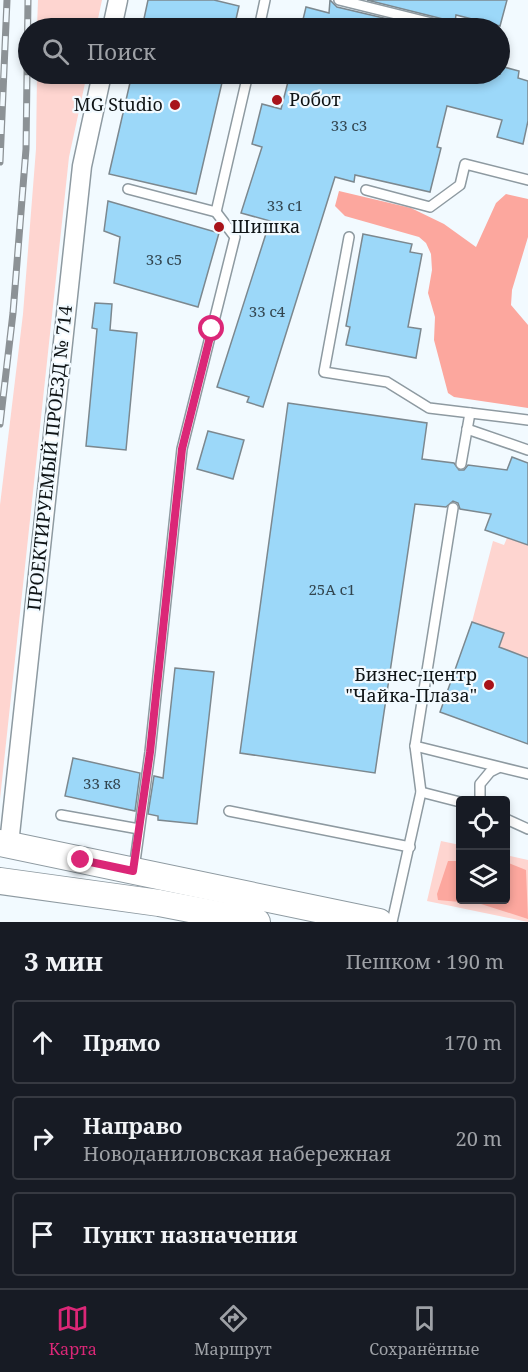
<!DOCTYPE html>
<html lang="ru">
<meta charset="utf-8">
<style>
body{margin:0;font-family:"Noto Serif",serif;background:#242831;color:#f1f3f6}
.controls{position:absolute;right:18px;bottom:18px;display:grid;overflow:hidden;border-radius:6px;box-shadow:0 3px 9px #0003}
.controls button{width:54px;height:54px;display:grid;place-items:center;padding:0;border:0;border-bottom:2px solid #363941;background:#171b24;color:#f1f3f6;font:30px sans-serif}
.stop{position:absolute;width:18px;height:18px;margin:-14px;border:4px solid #db2777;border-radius:50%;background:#fff}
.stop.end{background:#db2777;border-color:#fff;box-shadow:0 2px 6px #0008}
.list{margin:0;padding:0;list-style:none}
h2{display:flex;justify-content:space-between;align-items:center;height:78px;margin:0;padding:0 24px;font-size:26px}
h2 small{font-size:20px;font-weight:400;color:#9ea1a6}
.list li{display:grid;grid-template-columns:39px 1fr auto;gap:18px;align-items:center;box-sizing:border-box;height:84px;margin:0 12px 12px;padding:0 12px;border:2px solid #363941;border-radius:6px}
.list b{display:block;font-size:22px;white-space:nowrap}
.list p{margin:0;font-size:20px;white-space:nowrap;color:#9ea1a6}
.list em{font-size:20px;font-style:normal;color:#9ea1a6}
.icon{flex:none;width:33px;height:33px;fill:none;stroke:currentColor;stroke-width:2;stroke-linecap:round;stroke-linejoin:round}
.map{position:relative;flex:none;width:528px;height:922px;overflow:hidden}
.search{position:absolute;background:#171b24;box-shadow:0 3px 9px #0003;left:18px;right:18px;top:18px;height:66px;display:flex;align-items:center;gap:15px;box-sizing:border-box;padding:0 21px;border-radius:33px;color:#9ea1a6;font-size:22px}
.sheet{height:366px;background:#171b24}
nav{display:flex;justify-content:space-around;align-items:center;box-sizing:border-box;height:84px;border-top:2px solid #363941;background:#171b24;font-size:16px;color:#9ea1a6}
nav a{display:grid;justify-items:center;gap:3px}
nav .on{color:#db2777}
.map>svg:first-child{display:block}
.green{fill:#fed5d0}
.forest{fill:#fca79e}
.building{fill:#9cd8f9;stroke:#7c888f;stroke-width:1.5}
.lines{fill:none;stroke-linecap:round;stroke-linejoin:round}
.service-casing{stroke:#8e9aa1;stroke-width:12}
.minor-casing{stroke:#8e9aa1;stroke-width:21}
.secondary-casing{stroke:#8e9aa1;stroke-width:28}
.service{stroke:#fff;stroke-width:9}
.minor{stroke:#fff;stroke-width:18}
.secondary{stroke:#fff;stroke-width:26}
.rail-casing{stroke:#8c9296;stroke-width:7}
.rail{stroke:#f2faff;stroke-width:4.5;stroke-dasharray:14;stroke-linecap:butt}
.route{stroke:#db2777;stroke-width:8}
.poi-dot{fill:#a8131a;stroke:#f2faff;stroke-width:2}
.labels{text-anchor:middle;stroke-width:4.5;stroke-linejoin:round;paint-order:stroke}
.number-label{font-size:15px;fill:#32454f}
.poi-label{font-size:18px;fill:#0f1416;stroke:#f2faff;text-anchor:start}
.street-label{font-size:18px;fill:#0f1416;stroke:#f2faff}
</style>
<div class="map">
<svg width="528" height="922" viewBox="0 0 528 922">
<rect width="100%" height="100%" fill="#f2faff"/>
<!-- green -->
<g class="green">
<polygon points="38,0 102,0 96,28 37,28"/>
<polygon points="37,74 87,74 69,157 0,799 0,505 23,314 36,149"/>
<polygon points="507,538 528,545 528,658 499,647 504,633 472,622 493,541 504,545"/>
<polygon points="441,841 460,845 460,900 506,900 506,855 528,860 528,922 427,901"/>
</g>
<!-- forest -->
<g class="forest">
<polygon points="339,191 411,208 444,224 476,247 496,203 506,194 528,199 528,237 512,290 511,305 528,325 528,408 454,397 448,393 434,340 435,317 428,293 432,270 431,254 426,243 419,237 345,216 335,206"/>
<polygon points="448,861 460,861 460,900 506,900 506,862 526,870 528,919 481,904 438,900 437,894"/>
</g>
<!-- building -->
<g class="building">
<polygon points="148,0 214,0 239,6 234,28 142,28"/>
<polygon points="330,0 337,7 426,28 301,28 306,7 329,13"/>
<polygon points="367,0 507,0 500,26 456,15 455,22"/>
<polygon points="500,66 519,71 518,78 528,81 528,121 523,144 497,137 502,120 447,106 437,147 441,148 430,192 355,175 354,182 335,177 263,407 247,402 249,397 217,387 270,221 241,213 262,147 252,144 262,104 281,109 290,74 500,74"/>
<polygon points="132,74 224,74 196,194 109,174"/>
<polygon points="108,201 219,233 198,307 114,283 120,237 104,231"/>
<polygon points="363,234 412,244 410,252 422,254 408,327 421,329 416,358 346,345 350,327 346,326"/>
<polygon points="95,303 112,304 110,330 137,333 126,450 86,446 97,329 92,328"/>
<polygon points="288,403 427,423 422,459 454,463 459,470 464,470 468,465 507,470 512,457 528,463 528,545 485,530 491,514 460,509 458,503 453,501 446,507 415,504 375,773 240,753"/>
<polygon points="208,431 244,440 233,479 197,469"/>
<polygon points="472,622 504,633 499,647 528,658 528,744 440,712"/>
<polygon points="175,668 214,672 197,824 158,820 158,816 148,814 154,776 163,778"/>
<polygon points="73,758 140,773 135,811 65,796"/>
</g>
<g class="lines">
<defs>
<g id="service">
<polyline points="339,0 452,28"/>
<polyline points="259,28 265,0"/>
<polyline points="128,189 216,212 248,74"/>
<polyline points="366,190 430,207 460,185 465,164 528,180"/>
<polyline points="349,237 324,372 387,382 429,408 528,420"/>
<polyline points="467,429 528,450"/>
<polyline points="461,464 470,413"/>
<polyline points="415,746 528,774"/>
<polyline points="421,792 460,802"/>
<polyline points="480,800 480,784 490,772 498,768"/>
<polyline points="229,811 410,847"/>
<polyline points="61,815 139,829"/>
<polyline points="506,819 528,829"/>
<polyline points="134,869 150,752 182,449 235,237 216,212"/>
<polyline points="392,922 421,792 415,746 453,508"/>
</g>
<g id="minor">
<polyline points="112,28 118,0"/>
<polyline points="9,844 82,166 102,74"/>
</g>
<g id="secondary">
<polyline points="0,843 379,922"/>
<polyline points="0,881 159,903 257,922"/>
</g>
</defs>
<!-- service casing -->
<use href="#service" class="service-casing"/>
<!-- minor casing -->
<use href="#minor" class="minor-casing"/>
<!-- secondary casing -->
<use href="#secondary" class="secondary-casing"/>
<!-- service -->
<use href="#service" class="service"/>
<!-- minor -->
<use href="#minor" class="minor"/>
<!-- secondary -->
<use href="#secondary" class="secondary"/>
<defs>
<g id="rail">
<polyline points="0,162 7,0"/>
<polyline points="0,424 13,313 26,149 28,0"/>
</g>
</defs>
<!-- rail casing -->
<use href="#rail" class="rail-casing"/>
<!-- rail -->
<use href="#rail" class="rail"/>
</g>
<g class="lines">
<!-- route -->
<polyline class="route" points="81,860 133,871 150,752 182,449 212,329"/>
</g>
<!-- markers -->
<g class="poi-dot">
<circle cx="277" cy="100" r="6"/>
<circle cx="175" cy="105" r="6"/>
<circle cx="219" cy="227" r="6"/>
<circle cx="489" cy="685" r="6"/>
</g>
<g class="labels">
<!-- number labels -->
<g class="number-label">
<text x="349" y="131">33 с3</text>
<text x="285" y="211">33 с1</text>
<text x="164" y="265">33 с5</text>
<text x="267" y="317">33 с4</text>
<text x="332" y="595">25А с1</text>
<text x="102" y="789">33 к8</text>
</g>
<!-- poi labels -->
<g class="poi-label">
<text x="289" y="106">Робот</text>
<text x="163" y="111" text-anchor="end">MG Studio</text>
<text x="231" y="233">Шишка</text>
<text x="477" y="681" text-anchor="end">Бизнес-центр<tspan x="477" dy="21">"Чайка-Плаза"</tspan></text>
</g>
<!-- street labels -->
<g class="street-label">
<text transform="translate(50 458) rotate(-84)" y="6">ПРОЕКТИРУЕМЫЙ ПРОЕЗД № 714</text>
</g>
</g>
</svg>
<div class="controls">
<button><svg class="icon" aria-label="locate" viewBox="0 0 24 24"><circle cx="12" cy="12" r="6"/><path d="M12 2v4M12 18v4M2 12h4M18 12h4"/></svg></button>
<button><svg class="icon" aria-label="layers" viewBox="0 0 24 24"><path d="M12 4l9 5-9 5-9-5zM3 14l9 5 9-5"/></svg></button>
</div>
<div class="stop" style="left:212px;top:329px"></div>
<div class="stop end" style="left:81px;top:860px"></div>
<div class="search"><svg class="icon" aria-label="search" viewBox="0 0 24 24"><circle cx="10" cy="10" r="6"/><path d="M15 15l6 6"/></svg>Поиск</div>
</div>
<section class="sheet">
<h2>3 мин<small>Пешком · 190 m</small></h2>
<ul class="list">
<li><svg class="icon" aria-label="ahead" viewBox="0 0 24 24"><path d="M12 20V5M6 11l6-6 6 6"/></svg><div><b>Прямо</b></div><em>170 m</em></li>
<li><svg class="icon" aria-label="right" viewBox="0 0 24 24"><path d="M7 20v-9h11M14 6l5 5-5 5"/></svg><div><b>Направо</b><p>Новоданиловская набережная</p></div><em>20 m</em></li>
<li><svg class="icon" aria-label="arrive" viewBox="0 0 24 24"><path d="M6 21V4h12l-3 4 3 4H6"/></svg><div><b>Пункт назначения</b></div></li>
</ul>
</section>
<nav>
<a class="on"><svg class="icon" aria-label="map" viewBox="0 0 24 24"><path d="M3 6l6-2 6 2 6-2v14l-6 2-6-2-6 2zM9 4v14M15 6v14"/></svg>Карта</a>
<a><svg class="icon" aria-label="directions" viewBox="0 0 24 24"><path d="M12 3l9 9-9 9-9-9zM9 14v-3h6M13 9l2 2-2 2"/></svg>Маршрут</a>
<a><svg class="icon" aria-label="saved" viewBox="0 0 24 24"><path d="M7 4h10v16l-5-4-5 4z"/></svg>Сохранённые</a>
</nav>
